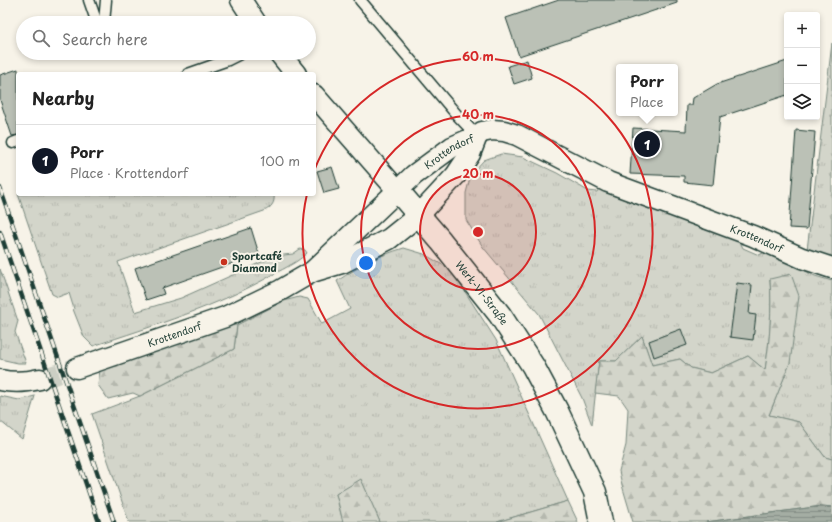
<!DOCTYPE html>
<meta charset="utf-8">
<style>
body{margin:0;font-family:"Playpen Sans",sans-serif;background:#f6f6f6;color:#222}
.controls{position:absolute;right:12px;top:12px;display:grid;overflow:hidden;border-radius:4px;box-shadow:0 2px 6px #0003}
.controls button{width:36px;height:36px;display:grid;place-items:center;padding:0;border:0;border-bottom:1px solid #e0e0e0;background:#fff;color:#222;font:20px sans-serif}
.you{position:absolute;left:366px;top:263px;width:14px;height:14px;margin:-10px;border:3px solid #fff;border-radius:50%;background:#1a73e8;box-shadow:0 0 0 6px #1a73e833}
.badge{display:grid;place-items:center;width:26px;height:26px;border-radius:50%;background:#111827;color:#fff;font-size:13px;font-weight:700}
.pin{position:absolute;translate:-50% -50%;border:2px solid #fff;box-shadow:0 1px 4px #0006}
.popup{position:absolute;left:616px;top:64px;width:62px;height:52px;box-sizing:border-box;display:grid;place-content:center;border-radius:4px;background:#fff;filter:drop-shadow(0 1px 3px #0005);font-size:13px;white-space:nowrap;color:#767676}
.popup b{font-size:15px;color:#222}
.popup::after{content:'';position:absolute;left:50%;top:100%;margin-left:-8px;border:8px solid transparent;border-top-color:#fff}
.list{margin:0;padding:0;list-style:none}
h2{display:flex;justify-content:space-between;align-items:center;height:52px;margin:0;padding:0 16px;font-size:17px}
h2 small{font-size:13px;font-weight:400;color:#767676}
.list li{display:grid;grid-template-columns:26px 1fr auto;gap:12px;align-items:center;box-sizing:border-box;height:72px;padding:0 16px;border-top:1px solid #e0e0e0}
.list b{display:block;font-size:15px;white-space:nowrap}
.list p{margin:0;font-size:13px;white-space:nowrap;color:#767676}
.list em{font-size:13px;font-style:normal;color:#767676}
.icon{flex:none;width:22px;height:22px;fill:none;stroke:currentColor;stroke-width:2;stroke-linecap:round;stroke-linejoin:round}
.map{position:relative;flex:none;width:832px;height:522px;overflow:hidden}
.search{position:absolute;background:#fff;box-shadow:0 2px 6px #0003;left:16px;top:16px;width:300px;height:44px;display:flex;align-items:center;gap:10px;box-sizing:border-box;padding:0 14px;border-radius:22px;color:#767676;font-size:15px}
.panel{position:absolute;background:#fff;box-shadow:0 2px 6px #0003;left:16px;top:72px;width:300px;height:124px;border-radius:4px}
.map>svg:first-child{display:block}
.grass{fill:url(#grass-tufts);stroke:#79897f}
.forest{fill:url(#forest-firs);stroke:#79897f}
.water{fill:url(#water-rules);stroke:#6f8077}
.building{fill:#bbc1b6;stroke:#1f3d34}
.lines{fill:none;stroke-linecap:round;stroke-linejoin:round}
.minor-tunnel{stroke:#cccfc4;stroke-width:20;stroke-dasharray:20 10;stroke-linecap:butt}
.service-casing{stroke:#1f3d34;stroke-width:13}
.minor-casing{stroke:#1f3d34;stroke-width:23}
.secondary-casing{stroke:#1f3d34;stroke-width:25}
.service{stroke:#f7f3e8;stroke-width:10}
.minor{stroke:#f7f3e8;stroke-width:20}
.secondary{stroke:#f7f3e8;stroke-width:22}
.rail-casing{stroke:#1f3d34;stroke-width:4.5}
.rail{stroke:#f7f3e8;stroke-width:3;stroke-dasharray:9;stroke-linecap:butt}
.ring{fill:none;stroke:#d62828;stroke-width:2}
.poi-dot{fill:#c8321e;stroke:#f7f3e8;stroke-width:1.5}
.labels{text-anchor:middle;stroke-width:4;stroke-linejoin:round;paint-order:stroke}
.street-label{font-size:10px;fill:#1f3d34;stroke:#f7f3e8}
.poi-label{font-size:10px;font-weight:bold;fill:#1f3d34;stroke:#f7f3e8;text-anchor:start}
.centre{fill:#d62828;stroke:#f7f3e8;stroke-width:2}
.ring-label{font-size:12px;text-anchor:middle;font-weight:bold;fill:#d62828;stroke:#f7f3e8;stroke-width:4;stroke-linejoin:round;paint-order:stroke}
</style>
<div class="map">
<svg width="832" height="522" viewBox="0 0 832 522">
<defs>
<pattern id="grass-tufts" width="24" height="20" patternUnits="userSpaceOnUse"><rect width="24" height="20" fill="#d3d5ca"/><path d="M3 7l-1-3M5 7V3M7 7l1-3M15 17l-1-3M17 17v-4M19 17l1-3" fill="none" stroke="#b5b8ae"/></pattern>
<pattern id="forest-firs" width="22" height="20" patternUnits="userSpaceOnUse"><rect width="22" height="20" fill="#d3d5ca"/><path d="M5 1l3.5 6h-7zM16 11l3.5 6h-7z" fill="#b5b8ae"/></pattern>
<pattern id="water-rules" width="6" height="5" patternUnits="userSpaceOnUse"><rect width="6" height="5" fill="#a4ada3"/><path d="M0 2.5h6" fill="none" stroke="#858e86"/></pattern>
</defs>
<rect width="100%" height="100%" fill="#f7f3e8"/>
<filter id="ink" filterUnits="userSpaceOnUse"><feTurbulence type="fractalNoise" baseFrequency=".025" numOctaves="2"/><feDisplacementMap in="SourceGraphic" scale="8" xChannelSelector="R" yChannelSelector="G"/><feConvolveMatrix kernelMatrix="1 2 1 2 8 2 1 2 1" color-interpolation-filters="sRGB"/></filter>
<g filter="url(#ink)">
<!-- grass -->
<g class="grass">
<polygon points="832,43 832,257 807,250"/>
<path d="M501,154L523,157L557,173L588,191L597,192L602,184L737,236L743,248L759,255L767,251L815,276L832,281V459L825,457L799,422L769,415L790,363L770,279C772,310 770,340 765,370L748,356L711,373L691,368L680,359L652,365L642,336L616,361H599L592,425L582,398L539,314L483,247L466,220V193L471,174L484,160Z"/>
<path d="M18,194H274C275,203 272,207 264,211L118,262L135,312L181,298L275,256L293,254L300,249L305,250L307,253C298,262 285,268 274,274C219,306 153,326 93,346L84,337L73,309H74L69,293L58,297L52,294Z"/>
<path d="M404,248L424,254L451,270L496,340L568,501L497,522H380L361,480L336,494L343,522H129L92,414L140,396L234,349L237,325L284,301L299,297L308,299L322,324L350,309L337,281C360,266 377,256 404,248Z"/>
<polygon points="0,269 18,321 15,332 26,363 18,363 0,359"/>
<polygon points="0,396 19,400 35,396 22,439 0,421"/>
</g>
<!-- forest -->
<g class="forest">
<path d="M791,274L799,296L790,363L769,415L799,422L825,457L832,459V507L822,506L706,522H633L622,485L619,471L626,445L628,409L619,396L595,393L599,361H616L642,336L652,365L680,359L691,368L711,373L748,356L765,370C770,339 772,310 770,279Z"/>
<polygon points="237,325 234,349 140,396 133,393 108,399 98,385 100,370 215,326"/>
<polygon points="361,479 380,522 343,522 336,494"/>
<polygon points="568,501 578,522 497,522"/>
</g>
<!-- water -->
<polygon class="water" points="822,506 832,507 832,522 706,522"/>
<!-- building -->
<g class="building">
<polygon points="559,0 677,0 677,3 519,56 506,18"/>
<polygon points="527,60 532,78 514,84 508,66"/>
<polygon points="787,61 787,95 720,117 713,185 684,182 684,176 630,174 633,128 686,131 687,105 692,105 693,98 717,84"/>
<polygon points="18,69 18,135 12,136 0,100 0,75"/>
<polygon points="796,130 815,132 807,229 789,228"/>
<polygon points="332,167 339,189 324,193 317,171"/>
<polygon points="251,228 259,254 162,288 164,294 146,300 135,268"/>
<polygon points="737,283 752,285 749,314 756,315 753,340 730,337"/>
<polygon points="681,329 687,345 654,357 649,341"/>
</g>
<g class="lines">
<!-- minor-tunnel -->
<polyline class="minor-tunnel" points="40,379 77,368"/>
<defs>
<g id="service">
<polyline points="89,0 97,23"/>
<polyline points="360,0 457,115 477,136"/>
<polyline points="104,23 106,0"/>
<polyline points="235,23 253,18"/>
<polyline points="188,74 228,60 242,53"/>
<polyline points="13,143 18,141"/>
</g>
<g id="minor">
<polyline points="241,0 256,23"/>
<polyline points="279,53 296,74"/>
<polyline points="314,95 398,191"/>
<path id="s1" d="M312,272L414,175L452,147L477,136L482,132L492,130L504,131L517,135L608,182L753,236L802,258L832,268"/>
<path id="s2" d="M77,368L225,317L281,290L312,272L342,263L389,239L419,215L456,175L470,154L477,136"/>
<path d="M0,380C13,383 27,382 40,379"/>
</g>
<g id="secondary">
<path id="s3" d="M398,191L441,241L500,315L533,366L557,411L595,492L601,522"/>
</g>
</defs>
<!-- service casing -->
<use href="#service" class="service-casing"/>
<!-- minor casing -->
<use href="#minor" class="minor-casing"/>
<!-- secondary casing -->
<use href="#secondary" class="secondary-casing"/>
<!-- service -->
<use href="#service" class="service"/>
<!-- minor -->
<use href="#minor" class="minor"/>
<!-- secondary -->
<use href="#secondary" class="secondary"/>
<defs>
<g id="rail">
<polyline points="0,188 114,522"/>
<polyline points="0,232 99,522"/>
</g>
</defs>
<!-- rail casing -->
<use href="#rail" class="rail-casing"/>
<!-- rail -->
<use href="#rail" class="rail"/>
</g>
</g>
<!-- distance rings -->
<circle cx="478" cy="232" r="58" fill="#d62828" fill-opacity=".12"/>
<g class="ring">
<circle cx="478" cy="232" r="58"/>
<circle cx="478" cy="232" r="117"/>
<path d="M314 171A175 175 0 1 1 307 194"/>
</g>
<!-- markers -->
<circle class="poi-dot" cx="224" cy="262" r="4"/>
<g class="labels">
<!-- street labels -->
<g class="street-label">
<text dy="4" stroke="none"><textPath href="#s1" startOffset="183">Krottendorf</textPath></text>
<text dy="4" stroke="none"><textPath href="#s1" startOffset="519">Krottendorf</textPath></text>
<text dy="4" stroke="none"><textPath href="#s3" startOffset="132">Werk-VI-Straße</textPath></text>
<text dy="4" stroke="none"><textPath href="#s2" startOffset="103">Krottendorf</textPath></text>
</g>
<!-- poi labels -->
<g class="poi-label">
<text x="232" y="260">Sportcafé<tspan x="232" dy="12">Diamond</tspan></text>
</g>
</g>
<circle cx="478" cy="232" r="6" class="centre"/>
<g class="ring-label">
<text x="478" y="61">60 m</text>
<text x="478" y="119">40 m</text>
<text x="478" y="178">20 m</text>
</g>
</svg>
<div class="controls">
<button>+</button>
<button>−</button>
<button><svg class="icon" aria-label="layers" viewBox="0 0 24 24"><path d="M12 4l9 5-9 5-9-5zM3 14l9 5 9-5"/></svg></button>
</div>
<div class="you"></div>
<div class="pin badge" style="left:647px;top:144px">1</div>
<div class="popup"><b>Porr</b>Place</div>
<div class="search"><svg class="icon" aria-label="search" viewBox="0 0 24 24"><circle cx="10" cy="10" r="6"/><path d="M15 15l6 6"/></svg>Search here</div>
<section class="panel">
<h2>Nearby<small></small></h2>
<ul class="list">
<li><span class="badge">1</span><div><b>Porr</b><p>Place · Krottendorf</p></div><em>100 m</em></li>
</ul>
</section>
</div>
